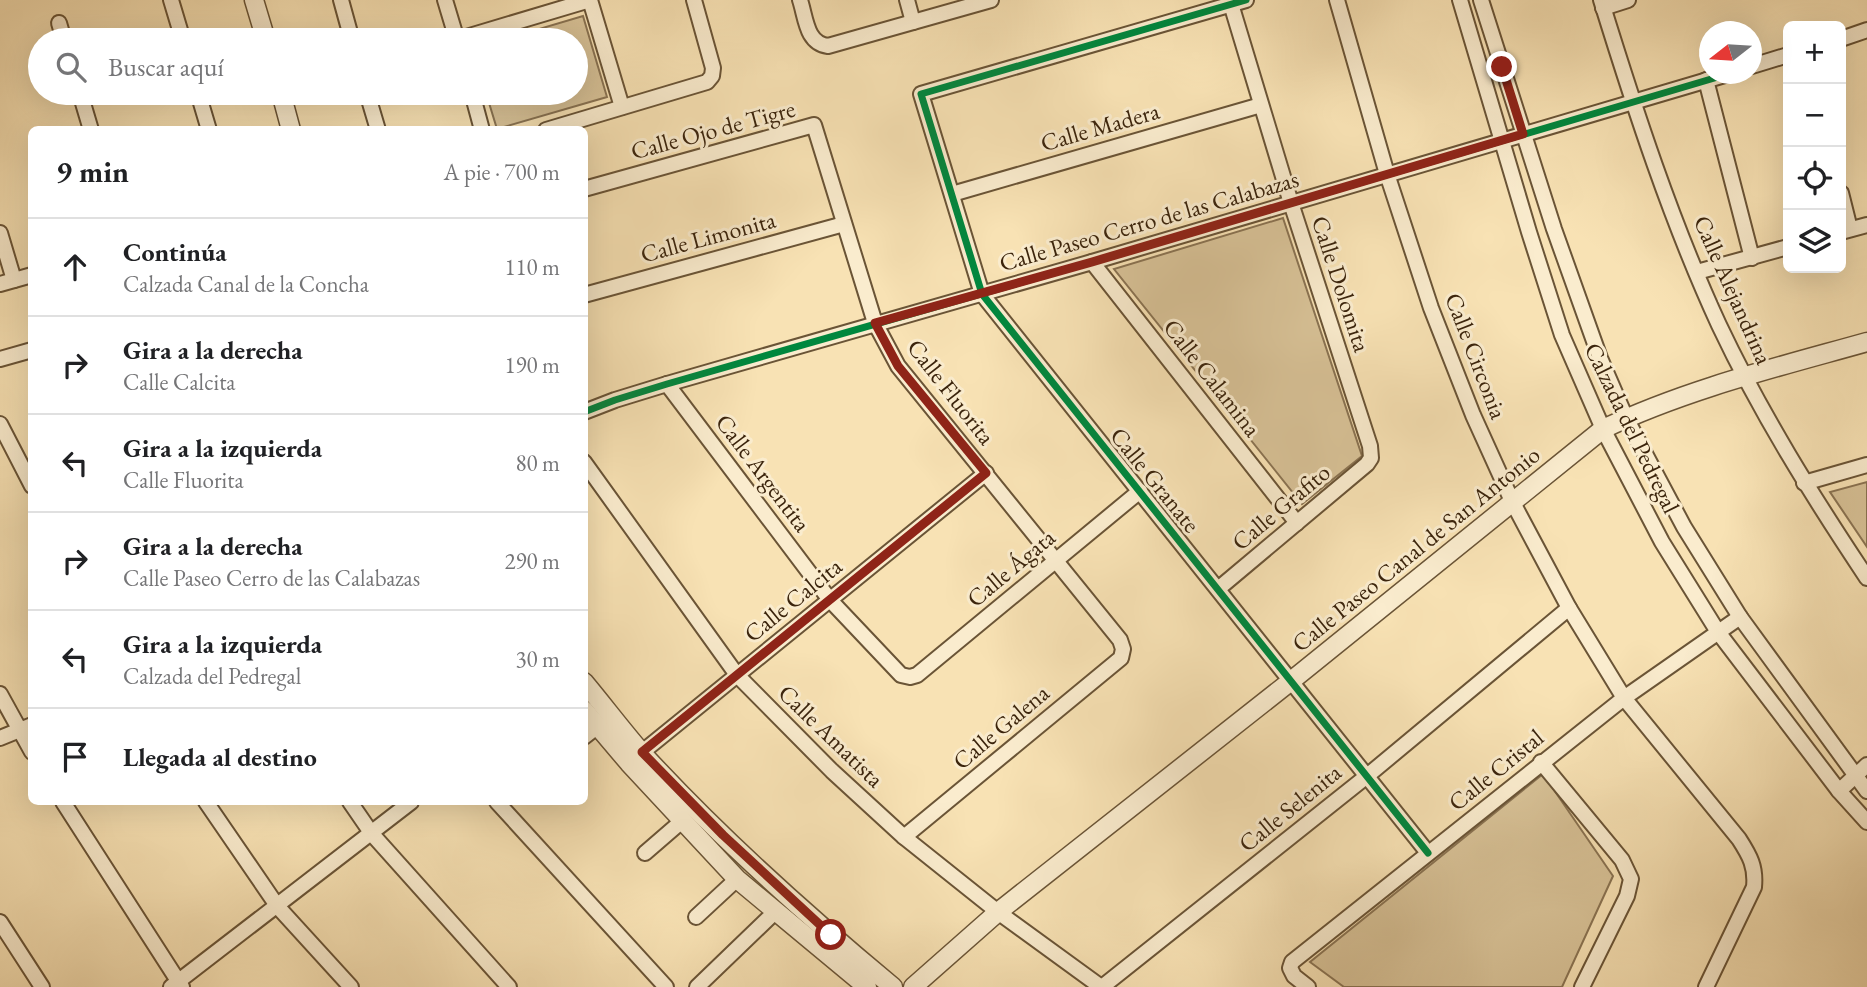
<!DOCTYPE html>
<html lang="es">
<meta charset="utf-8">
<style>
body{margin:0;font-family:"EB Garamond",serif;background:#f2f2f2;color:#202124}
.controls{position:absolute;right:21px;top:21px;display:grid;overflow:hidden;border-radius:10px;box-shadow:0 7px 28px #0002}
.controls button{width:63px;height:63px;display:grid;place-items:center;padding:0;border:0;border-bottom:2px solid #e0e0e0;background:#fff;color:#202124;font:35px sans-serif}
.compass{position:absolute;left:1699px;top:21px;width:63px;height:63px;border-radius:50%;background:#fff;box-shadow:0 7px 28px #0002;rotate:253deg}
.stop{position:absolute;width:21px;height:21px;margin:-16px;border:5px solid #8f2418;border-radius:50%;background:#fff}
.stop.end{background:#8f2418;border-color:#fff;box-shadow:0 2px 7px #0008}
.list{margin:0;padding:0;list-style:none}
h2{display:flex;justify-content:space-between;align-items:center;height:91px;margin:0;padding:0 28px;font-size:30px}
h2 small{font-size:23px;font-weight:400;color:#757577}
.list li{display:grid;grid-template-columns:46px 1fr auto;gap:21px;align-items:center;box-sizing:border-box;height:98px;padding:0 28px;border-top:2px solid #e0e0e0}
.list b{display:block;font-size:26px;white-space:nowrap}
.list p{margin:0;font-size:23px;white-space:nowrap;color:#757577}
.list em{font-size:23px;font-style:normal;color:#757577}
.icon{flex:none;width:38px;height:38px;fill:none;stroke:currentColor;stroke-width:2;stroke-linecap:round;stroke-linejoin:round}
.map{position:relative;flex:none;width:1867px;height:987px;overflow:hidden}
.search{position:absolute;background:#fff;box-shadow:0 7px 28px #0002;left:28px;top:28px;width:560px;height:77px;display:flex;align-items:center;gap:18px;box-sizing:border-box;padding:0 24px;border-radius:38px;color:#757577;font-size:26px}
.panel{position:absolute;background:#fff;box-shadow:0 7px 28px #0002;left:28px;top:126px;width:560px;height:679px;border-radius:10px}
.map>svg:first-child{display:block}
.green{fill:#d8c297;stroke:#8a7352;stroke-width:2}
.lines{fill:none;stroke-linecap:round;stroke-linejoin:round}
.minor-casing{stroke:#6a5436;stroke-width:18}
.tertiary-casing{stroke:#6a5436;stroke-width:21}
.minor{stroke:#faecce;stroke-width:14}
.tertiary{stroke:#faecce;stroke-width:18}
.cycleway-casing{stroke:#faecce;stroke-width:11}
.cycleway{stroke:#00873e;stroke-width:7}
.route{stroke:#8f2418;stroke-width:9}
.labels{text-anchor:middle;stroke-width:6;stroke-linejoin:round;paint-order:stroke}
.street-label{font-size:24px;fill:#3b240c;stroke:#faecce}
</style>
<div class="map">
<svg width="1867" height="987" viewBox="0 0 1867 987">
<rect width="100%" height="100%" fill="#f8e2b4"/>
<filter id="stains"><feTurbulence type="fractalNoise" baseFrequency=".00286" numOctaves="4"/><feColorMatrix values="0 0 0 0 .2 0 0 0 0 .09 0 0 0 0 .02 0 0 0 .5 -.17"/></filter>
<radialGradient id="worn" r=".72"><stop offset=".6" stop-color="#630" stop-opacity="0"/><stop offset="1" stop-color="#630" stop-opacity=".3"/></radialGradient>
<!-- green -->
<g class="green">
<polygon points="583,16 607,97 497,129 486,93 576,93 576,40 502,40"/>
<polygon points="1283,218 1362,456 1302,504 1114,269"/>
<polygon points="1867,482 1867,547 1830,492"/>
<polygon points="1543,774 1613,876 1562,987 1344,987 1310,962"/>
</g>
<g class="lines">
<defs>
<g id="minor">
<polyline points="171,0 183,40"/>
<polyline points="341,0 352,40"/>
<polyline points="445,0 457,40"/>
<polyline points="590,0 622,107"/>
<path d="M800,0C806,18 806,43 828,46L991,0"/>
<polyline points="907,0 913,22"/>
<polyline points="1246,0 921,94 982,294 1428,853"/>
<path d="M1337,0L1387,174L1431,308L1473,415L1512,501L1569,608L1624,698L1739,839C1750,856 1756,867 1754,887L1706,987"/>
<polyline points="1460,0 1529,232 1562,335 1603,429 1662,542 1718,632 1839,791 1867,822"/>
<polyline points="1481,0 1554,229 1600,358 1626,418 1684,527 1740,617 1867,791"/>
<path d="M1601,0C1635,110 1671,221 1719,325C1761,414 1813,497 1867,578"/>
<polyline points="1603,8 1628,0"/>
<polyline points="59,23 64,40"/>
<polyline points="1841,39 1867,30"/>
<polyline points="456,40 590,0"/>
<polyline points="1752,66 1788,55"/>
<polyline points="1706,80 1752,258"/>
<polyline points="80,93 91,130"/>
<polyline points="198,93 209,130"/>
<polyline points="367,93 378,130"/>
<polyline points="472,93 482,130"/>
<polyline points="546,130 707,82 712,76 713,68 694,0"/>
<polyline points="584,189 814,125 875,323 898,366 1120,640 1123,649 1121,658 904,837"/>
<polyline points="1841,193 1850,229"/>
<polyline points="952,194 1261,105"/>
<polyline points="1841,232 1867,225"/>
<polyline points="0,233 14,280"/>
<polyline points="1092,262 1297,523"/>
<polyline points="1697,272 1788,247"/>
<polyline points="0,284 32,275"/>
<polyline points="584,295 844,224"/>
<polyline points="0,359 32,350"/>
<polyline points="667,384 830,600 901,675 910,677 917,675 1140,491"/>
<polyline points="584,412 615,400 667,384 1092,262 1728,74"/>
<polyline points="0,424 32,486"/>
<polyline points="584,462 737,675 832,771 904,837 998,912 1101,987"/>
<polyline points="1804,483 1867,465"/>
<polyline points="1218,589 1367,464 1371,458 1370,446 1291,203 1231,4"/>
<polyline points="0,694 32,752"/>
<polyline points="584,737 598,726"/>
<polyline points="0,738 32,725"/>
<polyline points="635,758 986,473"/>
<polyline points="1541,762 1622,860 1631,879 1627,896 1582,987"/>
<polyline points="1839,791 1867,765"/>
<polyline points="63,802 182,987"/>
<polyline points="206,802 278,907 351,987"/>
<polyline points="350,802 372,834 509,987"/>
<polyline points="497,802 666,987"/>
<polyline points="645,853 682,821"/>
<polyline points="696,917 737,879"/>
<polyline points="0,922 42,987"/>
<polyline points="171,987 411,802"/>
<polyline points="697,987 775,912"/>
<polyline points="1102,987 1367,776 1569,608"/>
<polyline points="1308,987 1294,976 1290,968 1292,962 1624,698 1740,617"/>
</g>
<g id="tertiary">
<polyline points="254,0 266,40"/>
<polyline points="281,93 291,130"/>
<path d="M584,682C604,706 622,730 642,753C719,837 805,914 893,987"/>
<polyline points="584,710 629,763 737,879 867,987"/>
<path d="M913,987L998,912L1291,681L1603,429C1687,389 1778,367 1867,342"/>
</g>
</defs>
<!-- minor casing -->
<use href="#minor" class="minor-casing"/>
<!-- tertiary casing -->
<use href="#tertiary" class="tertiary-casing"/>
<!-- minor -->
<use href="#minor" class="minor"/>
<!-- tertiary -->
<use href="#tertiary" class="tertiary"/>
<defs>
<g id="cycleway">
<polyline points="1246,0 921,94 982,294 1428,853"/>
<polyline points="584,412 615,400 667,384 1092,262 1728,74"/>
</g>
</defs>
<!-- cycleway casing -->
<use href="#cycleway" class="cycleway-casing"/>
<!-- cycleway -->
<use href="#cycleway" class="cycleway"/>
</g>
<g class="lines">
<!-- route -->
<polyline class="route" points="831,935 723,835 642,752 986,473 898,366 875,323 1092,262 1523,134 1502,67"/>
</g>
<g class="labels">
<!-- street labels -->
<g class="street-label">
<text transform="translate(1100 127) rotate(-16)" y="8">Calle Madera</text>
<text transform="translate(713 130) rotate(-15)" y="8">Calle Ojo de Tigre</text>
<text transform="translate(1149 221) rotate(-16)" y="8">Calle Paseo Cerro de las Calabazas</text>
<text transform="translate(708 237) rotate(-15)" y="8">Calle Limonita</text>
<text transform="translate(1341 284) rotate(72)" y="8">Calle Dolomita</text>
<text transform="translate(1733 290) rotate(66)" y="8">Calle Alejandrina</text>
<text transform="translate(1476 356) rotate(69)" y="8">Calle Circonia</text>
<text transform="translate(1212 378) rotate(52)" y="8">Calle Calamina</text>
<text transform="translate(951 392) rotate(52)" y="8">Calle Fluorita</text>
<text transform="translate(1632 428) rotate(64)" y="8">Calzada del Pedregal</text>
<text transform="translate(763 473) rotate(53)" y="8">Calle Argentita</text>
<text transform="translate(1155 480) rotate(51)" y="8">Calle Granate</text>
<text transform="translate(1281 507) rotate(-40)" y="8">Calle Grafito</text>
<text transform="translate(1416 549) rotate(-39)" y="8">Calle Paseo Canal de San Antonio</text>
<text transform="translate(1011 568) rotate(-40)" y="8">Calle Ágata</text>
<text transform="translate(793 600) rotate(-39)" y="8">Calle Calcita</text>
<text transform="translate(1001 727) rotate(-40)" y="8">Calle Galena</text>
<text transform="translate(831 736) rotate(44)" y="8">Calle Amatista</text>
<text transform="translate(1496 770) rotate(-39)" y="8">Calle Cristal</text>
<text transform="translate(1290 808) rotate(-39)" y="8">Calle Selenita</text>
</g>
</g>
<rect width="100%" height="100%" filter="url(#stains)"/>
<rect width="100%" height="100%" fill="url(#worn)"/>
</svg>
<div class="controls">
<button>+</button>
<button>−</button>
<button><svg class="icon" aria-label="locate" viewBox="0 0 24 24"><circle cx="12" cy="12" r="6"/><path d="M12 2v4M12 18v4M2 12h4M18 12h4"/></svg></button>
<button><svg class="icon" aria-label="layers" viewBox="0 0 24 24"><path d="M12 4l9 5-9 5-9-5zM3 14l9 5 9-5"/></svg></button>
</div>
<svg class="compass" viewBox="-18 -18 36 36"><path d="M0-13l5 13h-10z" fill="#e53935"/><path d="M0 13l5-13h-10z" fill="#757577"/></svg>
<div class="stop" style="left:831px;top:935px"></div>
<div class="stop end" style="left:1502px;top:67px"></div>
<div class="search"><svg class="icon" aria-label="search" viewBox="0 0 24 24"><circle cx="10" cy="10" r="6"/><path d="M15 15l6 6"/></svg>Buscar aquí</div>
<section class="panel">
<h2>9 min<small>A pie · 700 m</small></h2>
<ul class="list">
<li><svg class="icon" aria-label="ahead" viewBox="0 0 24 24"><path d="M12 20V5M6 11l6-6 6 6"/></svg><div><b>Continúa</b><p>Calzada Canal de la Concha</p></div><em>110 m</em></li>
<li><svg class="icon" aria-label="right" viewBox="0 0 24 24"><path d="M7 20v-9h11M14 6l5 5-5 5"/></svg><div><b>Gira a la derecha</b><p>Calle Calcita</p></div><em>190 m</em></li>
<li><svg class="icon" aria-label="left" viewBox="0 0 24 24"><path d="M17 20v-9H6M10 6l-5 5 5 5"/></svg><div><b>Gira a la izquierda</b><p>Calle Fluorita</p></div><em>80 m</em></li>
<li><svg class="icon" aria-label="right" viewBox="0 0 24 24"><path d="M7 20v-9h11M14 6l5 5-5 5"/></svg><div><b>Gira a la derecha</b><p>Calle Paseo Cerro de las Calabazas</p></div><em>290 m</em></li>
<li><svg class="icon" aria-label="left" viewBox="0 0 24 24"><path d="M17 20v-9H6M10 6l-5 5 5 5"/></svg><div><b>Gira a la izquierda</b><p>Calzada del Pedregal</p></div><em>30 m</em></li>
<li><svg class="icon" aria-label="arrive" viewBox="0 0 24 24"><path d="M6 21V4h12l-3 4 3 4H6"/></svg><div><b>Llegada al destino</b></div></li>
</ul>
</section>
</div>
